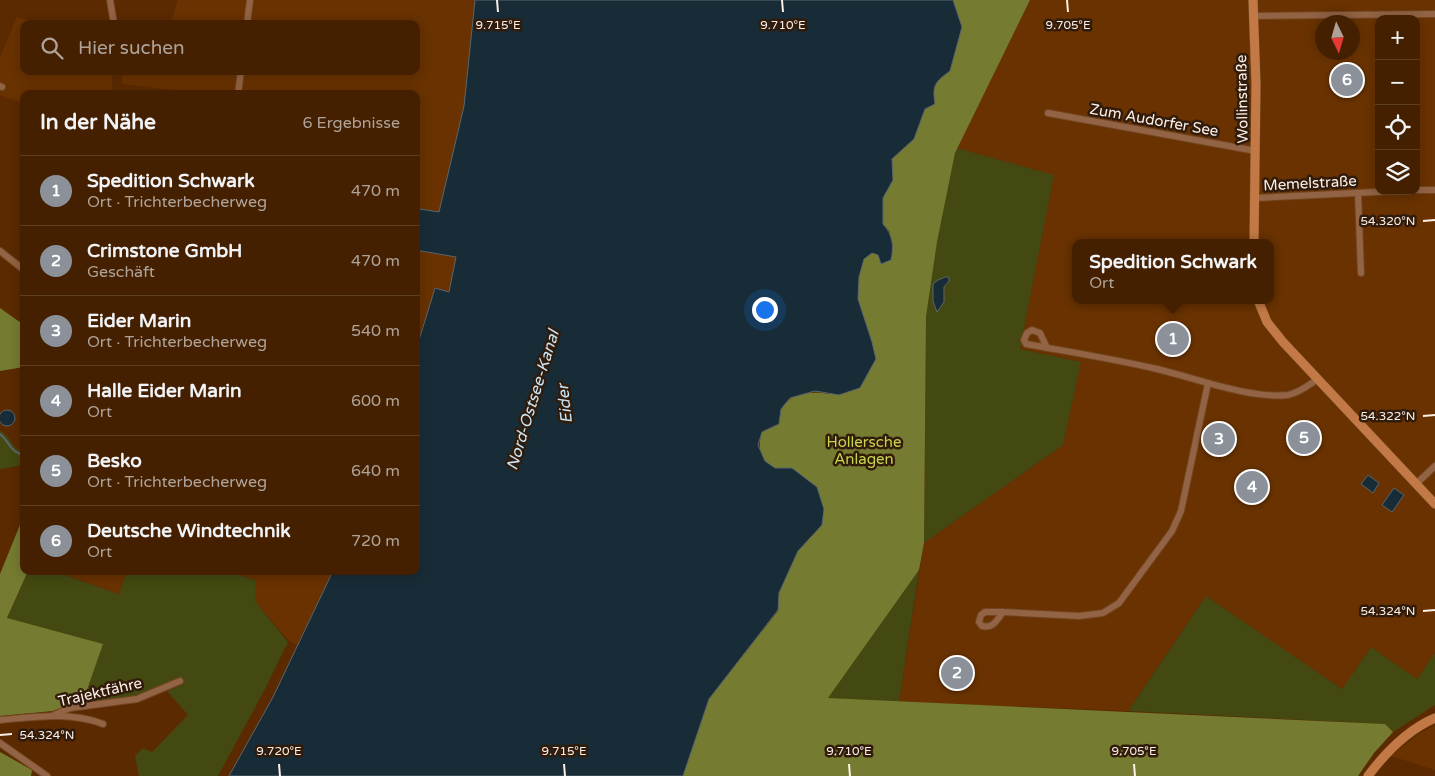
<!DOCTYPE html>
<html lang="de">
<meta charset="utf-8">
<style>
body{margin:0;font-family:"Varela Round",sans-serif;background:#4e2d0f;color:#f1f3f6}
.controls{position:absolute;right:15px;top:15px;display:grid;overflow:hidden;border-radius:10px;box-shadow:0 2px 12px #0003}
.controls button{width:45px;height:45px;display:grid;place-items:center;padding:0;border:0;border-bottom:1px solid #5c3e22;background:#442000;color:#f1f3f6;font:25px sans-serif}
.compass{position:absolute;left:1315px;top:15px;width:45px;height:45px;border-radius:50%;background:#442000;box-shadow:0 2px 12px #0003;rotate:175deg}
.you{position:absolute;left:764px;top:309px;width:18px;height:18px;margin:-12px;border:4px solid #fff;border-radius:50%;background:#1a73e8;box-shadow:0 0 0 8px #1a73e833}
.badge{display:grid;place-items:center;width:32px;height:32px;border-radius:50%;background:#8c9099;color:#fff;font-size:16px;font-weight:700}
.pin{position:absolute;translate:-50% -50%;border:2px solid #fff;box-shadow:0 1px 5px #0006}
.popup{position:absolute;left:1072px;top:239px;width:202px;height:65px;box-sizing:border-box;display:grid;place-content:center;border-radius:10px;background:#442000;filter:drop-shadow(0 1px 4px #0005);font-size:16px;white-space:nowrap;color:#afa399}
.popup b{font-size:19px;color:#f1f3f6}
.popup::after{content:'';position:absolute;left:50%;top:100%;margin-left:-10px;border:10px solid transparent;border-top-color:#442000}
.list{margin:0;padding:0;list-style:none}
h2{display:flex;justify-content:space-between;align-items:center;height:65px;margin:0;padding:0 20px;font-size:21px}
h2 small{font-size:16px;font-weight:400;color:#afa399}
.list li{display:grid;grid-template-columns:32px 1fr auto;gap:15px;align-items:center;box-sizing:border-box;height:70px;padding:0 20px;border-top:1px solid #5c3e22}
.list b{display:block;font-size:19px;white-space:nowrap}
.list p{margin:0;font-size:16px;white-space:nowrap;color:#afa399}
.list em{font-size:16px;font-style:normal;color:#afa399}
.icon{flex:none;width:28px;height:28px;fill:none;stroke:currentColor;stroke-width:2;stroke-linecap:round;stroke-linejoin:round}
.map{position:relative;flex:none;width:1435px;height:776px;overflow:hidden}
.search{position:absolute;background:#442000;box-shadow:0 2px 12px #0003;left:20px;top:20px;width:400px;height:55px;display:flex;align-items:center;gap:12px;box-sizing:border-box;padding:0 18px;border-radius:10px;color:#afa399;font-size:19px}
.panel{position:absolute;background:#442000;box-shadow:0 2px 12px #0003;left:20px;top:90px;width:400px;height:485px;border-radius:10px}
.map>svg:first-child{display:block}
.built{fill:#693200;fill-rule:evenodd}
.green{fill:#444911;fill-rule:evenodd}
.forest{fill:#757c31}
.water{fill:#182c37;stroke:#5c666c}
.lines{fill:none;stroke-linecap:round;stroke-linejoin:round}
.stream{stroke:#5c666c;stroke-width:2}
.street-casing{stroke:#724620;stroke-width:8}
.secondary-casing{stroke:#724620;stroke-width:10}
.street{stroke:#926344;stroke-width:6}
.secondary{stroke:#c27945;stroke-width:9}
.ticks{fill:none;stroke:#fcefe7;stroke-width:2}
.labels{text-anchor:middle;stroke-width:5;stroke-linejoin:round;paint-order:stroke}
.street-label{font-size:15px;fill:#fcefe7;stroke:#311b0b}
.park-label{font-size:15px;fill:#c7d44d;stroke:#311b0b}
.water-label{font-size:16px;font-style:italic;fill:#c8e5f7;stroke:#311b0b}
.ticks-label{font-size:12px;text-anchor:middle;fill:#fcefe7;stroke:#311b0b;stroke-width:5;stroke-linejoin:round;paint-order:stroke}
</style>
<div class="map">
<svg width="1435" height="776" viewBox="0 0 1435 776">
<rect width="100%" height="100%" fill="#5b2a00"/>
<!-- built -->
<g class="built">
<polygon points="178,0 475,0 464,106 439,212 420,209 416,236 416,94 209,94 122,84 122,71 416,71 416,24 170,24"/>
<path d="M1030,0H1435V653L1417,679L1371,647L1342,689L1206,596L1128,711L899,702L924,543L1063,445L1081,362L1020,349L1054,175L957,148ZM1379,19H1416V191H1379ZM1322,22H1352V52H1322ZM1076,243H1270V300H1076Z"/>
<polygon points="17,17 43,24 24,24 24,71 112,71 112,94 24,94 24,104 0,95 0,57"/>
<polygon points="416,250 456,256 449,292 435,288 416,350"/>
<polygon points="53,571 127,571 119,594"/>
<polygon points="227,571 333,571 297,645 289,641 255,601 255,580"/>
<polygon points="1435,725 1435,770 1391,756 1417,735"/>
</g>
<!-- green -->
<g class="green">
<path d="M957,148L1054,175L1020,349L1081,362L1063,445L924,543L926,317L937,242L955,153ZM945,277L948,284L944,287L945,295L933,284L938,280Z"/>
<path d="M0,431C11,436 11,449 24,452V465L0,469Z"/>
<polygon points="919,570 899,702 828,698"/>
<polygon points="28,571 53,571 119,594 127,571 227,571 255,580 255,601 288,642 265,689 218,776 139,776 135,756 143,748 152,752 188,715 167,691 183,684 179,678 136,696 82,704 7,619"/>
<polygon points="1206,596 1342,689 1371,647 1417,679 1435,653 1435,705 1393,732 1385,724 1128,711"/>
</g>
<!-- forest -->
<g class="forest">
<path d="M953,0H1030L955,153L937,242L926,317L924,543L919,570L828,698L1385,724L1393,732L1374,753L1358,776H683L709,699L778,611L779,593L798,551L822,525L792,469C787,468 780,469 776,468C758,463 758,445 762,432L779,424C780,419 780,412 782,408C791,392 813,391 829,394L875,359L872,342L858,299L859,277L864,259L872,253L878,255L890,232L883,224V198L893,180L892,159L914,139L925,109L935,103C932,85 935,82 950,71L962,27Z"/>
<polygon points="0,308 24,325 24,367 0,371"/>
<polygon points="24,515 24,571 28,571 7,618 103,644 82,704 70,705 53,711 0,716 0,574"/>
<polygon points="0,752 32,770 31,776 0,776"/>
</g>
<!-- water -->
<g class="water">
<path d="M475,0H953L962,27L950,71C935,82 932,85 935,104L925,109L914,139L892,159L893,180L883,198V224C893,235 894,246 891,260L881,264L878,255L872,253L864,259L859,277L858,299L872,342L876,359L860,388L839,395L815,391L790,398L781,409L779,424L762,432L758,445L765,461L775,468H792L817,487L824,509L822,525L798,551L779,593L778,610L709,699L683,776H229L273,697L333,571H416V350L435,288L449,292L456,257L416,250V236L420,209L439,212L464,106Z"/>
<polygon points="945,277 949,277 949,281 944,287 944,302 937,312 933,301 933,284 938,280"/>
<circle cx="7" cy="418" r="8"/>
<polygon points="1368,475 1379,483 1373,493 1361,484"/>
<polygon points="1394,488 1404,495 1392,512 1382,505"/>
</g>
<g class="lines">
<!-- stream -->
<path class="stream" d="M0,434C9,441 11,454 24,454"/>
<defs>
<g id="street">
<polyline points="110,0 114,24"/>
<polyline points="1254,16 1435,14"/>
<polyline points="247,24 250,0"/>
<polyline points="0,86 2,87"/>
<polyline points="238,94 241,71"/>
<polyline points="1048,113 1256,151"/>
<polyline points="1416,190 1435,190"/>
<polyline points="1358,193 1361,273"/>
<polyline points="1255,198 1396,191"/>
<polyline points="0,251 24,270"/>
<path d="M1047,348L1040,333L1032,330L1027,333L1024,340L1026,344C1070,352 1114,359 1157,369C1195,378 1250,399 1288,395C1299,393 1309,385 1318,379"/>
<polyline points="1416,484 1435,466"/>
<path d="M1003,612C997,620 993,629 982,626L979,622L981,615L985,612H1003L1079,616L1103,613L1119,603L1172,531L1181,511L1208,383"/>
<polyline points="54,715 70,708 137,699 180,681"/>
<path d="M0,720C35,717 69,711 103,724"/>
<polyline points="0,743 47,776"/>
</g>
<g id="secondary">
<polyline points="1253,0 1256,84 1254,243"/>
<polyline points="1258,300 1267,322 1283,342 1435,504"/>
<path d="M1368,776C1386,752 1407,730 1435,718"/>
</g>
</defs>
<!-- street casing -->
<use href="#street" class="street-casing"/>
<!-- secondary casing -->
<use href="#secondary" class="secondary-casing"/>
<!-- street -->
<use href="#street" class="street"/>
<!-- secondary -->
<use href="#secondary" class="secondary"/>
</g>
<!-- ticks -->
<path class="ticks" d="M497,0L498,12M782,0L783,12M1067,0L1068,12M1423,221L1435,220M1423,416L1435,415M1423,611L1435,610M0,735L12,734M279,764L280,776M564,764L565,776M849,764L850,776M1134,764L1135,776"/>
<g class="labels">
<!-- street labels -->
<g class="street-label">
<text transform="translate(1242 99) rotate(-91)" y="5">Wollinstraße</text>
<text transform="translate(1154 120) rotate(10)" y="5">Zum Audorfer See</text>
<text transform="translate(1310 183) rotate(-3)" y="5">Memelstraße</text>
<text transform="translate(100 692) rotate(-13)" y="5">Trajektfähre</text>
</g>
<!-- park labels -->
<g class="park-label">
<text x="864" y="447">Hollersche<tspan x="864" dy="17">Anlagen</tspan></text>
</g>
<!-- water labels -->
<g class="water-label">
<text transform="translate(532 400) rotate(-73)" y="6">Nord-Ostsee-Kanal</text>
<text transform="translate(564 404) rotate(-96)" y="6">Eider</text>
</g>
</g>
<g class="ticks-label">
<text x="498" y="29">9.715°E</text>
<text x="783" y="29">9.710°E</text>
<text x="1068" y="29">9.705°E</text>
<text x="1388" y="225">54.320°N</text>
<text x="1388" y="420">54.322°N</text>
<text x="1388" y="615">54.324°N</text>
<text x="47" y="739">54.324°N</text>
<text x="279" y="755">9.720°E</text>
<text x="564" y="755">9.715°E</text>
<text x="849" y="755">9.710°E</text>
<text x="1134" y="755">9.705°E</text>
</g>
</svg>
<div class="controls">
<button>+</button>
<button>−</button>
<button><svg class="icon" aria-label="locate" viewBox="0 0 24 24"><circle cx="12" cy="12" r="6"/><path d="M12 2v4M12 18v4M2 12h4M18 12h4"/></svg></button>
<button><svg class="icon" aria-label="layers" viewBox="0 0 24 24"><path d="M12 4l9 5-9 5-9-5zM3 14l9 5 9-5"/></svg></button>
</div>
<svg class="compass" viewBox="-18 -18 36 36"><path d="M0-13l5 13h-10z" fill="#e53935"/><path d="M0 13l5-13h-10z" fill="#afa399"/></svg>
<div class="you"></div>
<div class="pin badge" style="left:1173px;top:339px">1</div>
<div class="popup"><b>Spedition Schwark</b>Ort</div>
<div class="pin badge" style="left:957px;top:673px">2</div>
<div class="pin badge" style="left:1219px;top:439px">3</div>
<div class="pin badge" style="left:1252px;top:487px">4</div>
<div class="pin badge" style="left:1304px;top:438px">5</div>
<div class="pin badge" style="left:1347px;top:80px">6</div>
<div class="search"><svg class="icon" aria-label="search" viewBox="0 0 24 24"><circle cx="10" cy="10" r="6"/><path d="M15 15l6 6"/></svg>Hier suchen</div>
<section class="panel">
<h2>In der Nähe<small>6 Ergebnisse</small></h2>
<ul class="list">
<li><span class="badge">1</span><div><b>Spedition Schwark</b><p>Ort · Trichterbecherweg</p></div><em>470 m</em></li>
<li><span class="badge">2</span><div><b>Crimstone GmbH</b><p>Geschäft</p></div><em>470 m</em></li>
<li><span class="badge">3</span><div><b>Eider Marin</b><p>Ort · Trichterbecherweg</p></div><em>540 m</em></li>
<li><span class="badge">4</span><div><b>Halle Eider Marin</b><p>Ort</p></div><em>600 m</em></li>
<li><span class="badge">5</span><div><b>Besko</b><p>Ort · Trichterbecherweg</p></div><em>640 m</em></li>
<li><span class="badge">6</span><div><b>Deutsche Windtechnik</b><p>Ort</p></div><em>720 m</em></li>
</ul>
</section>
</div>
